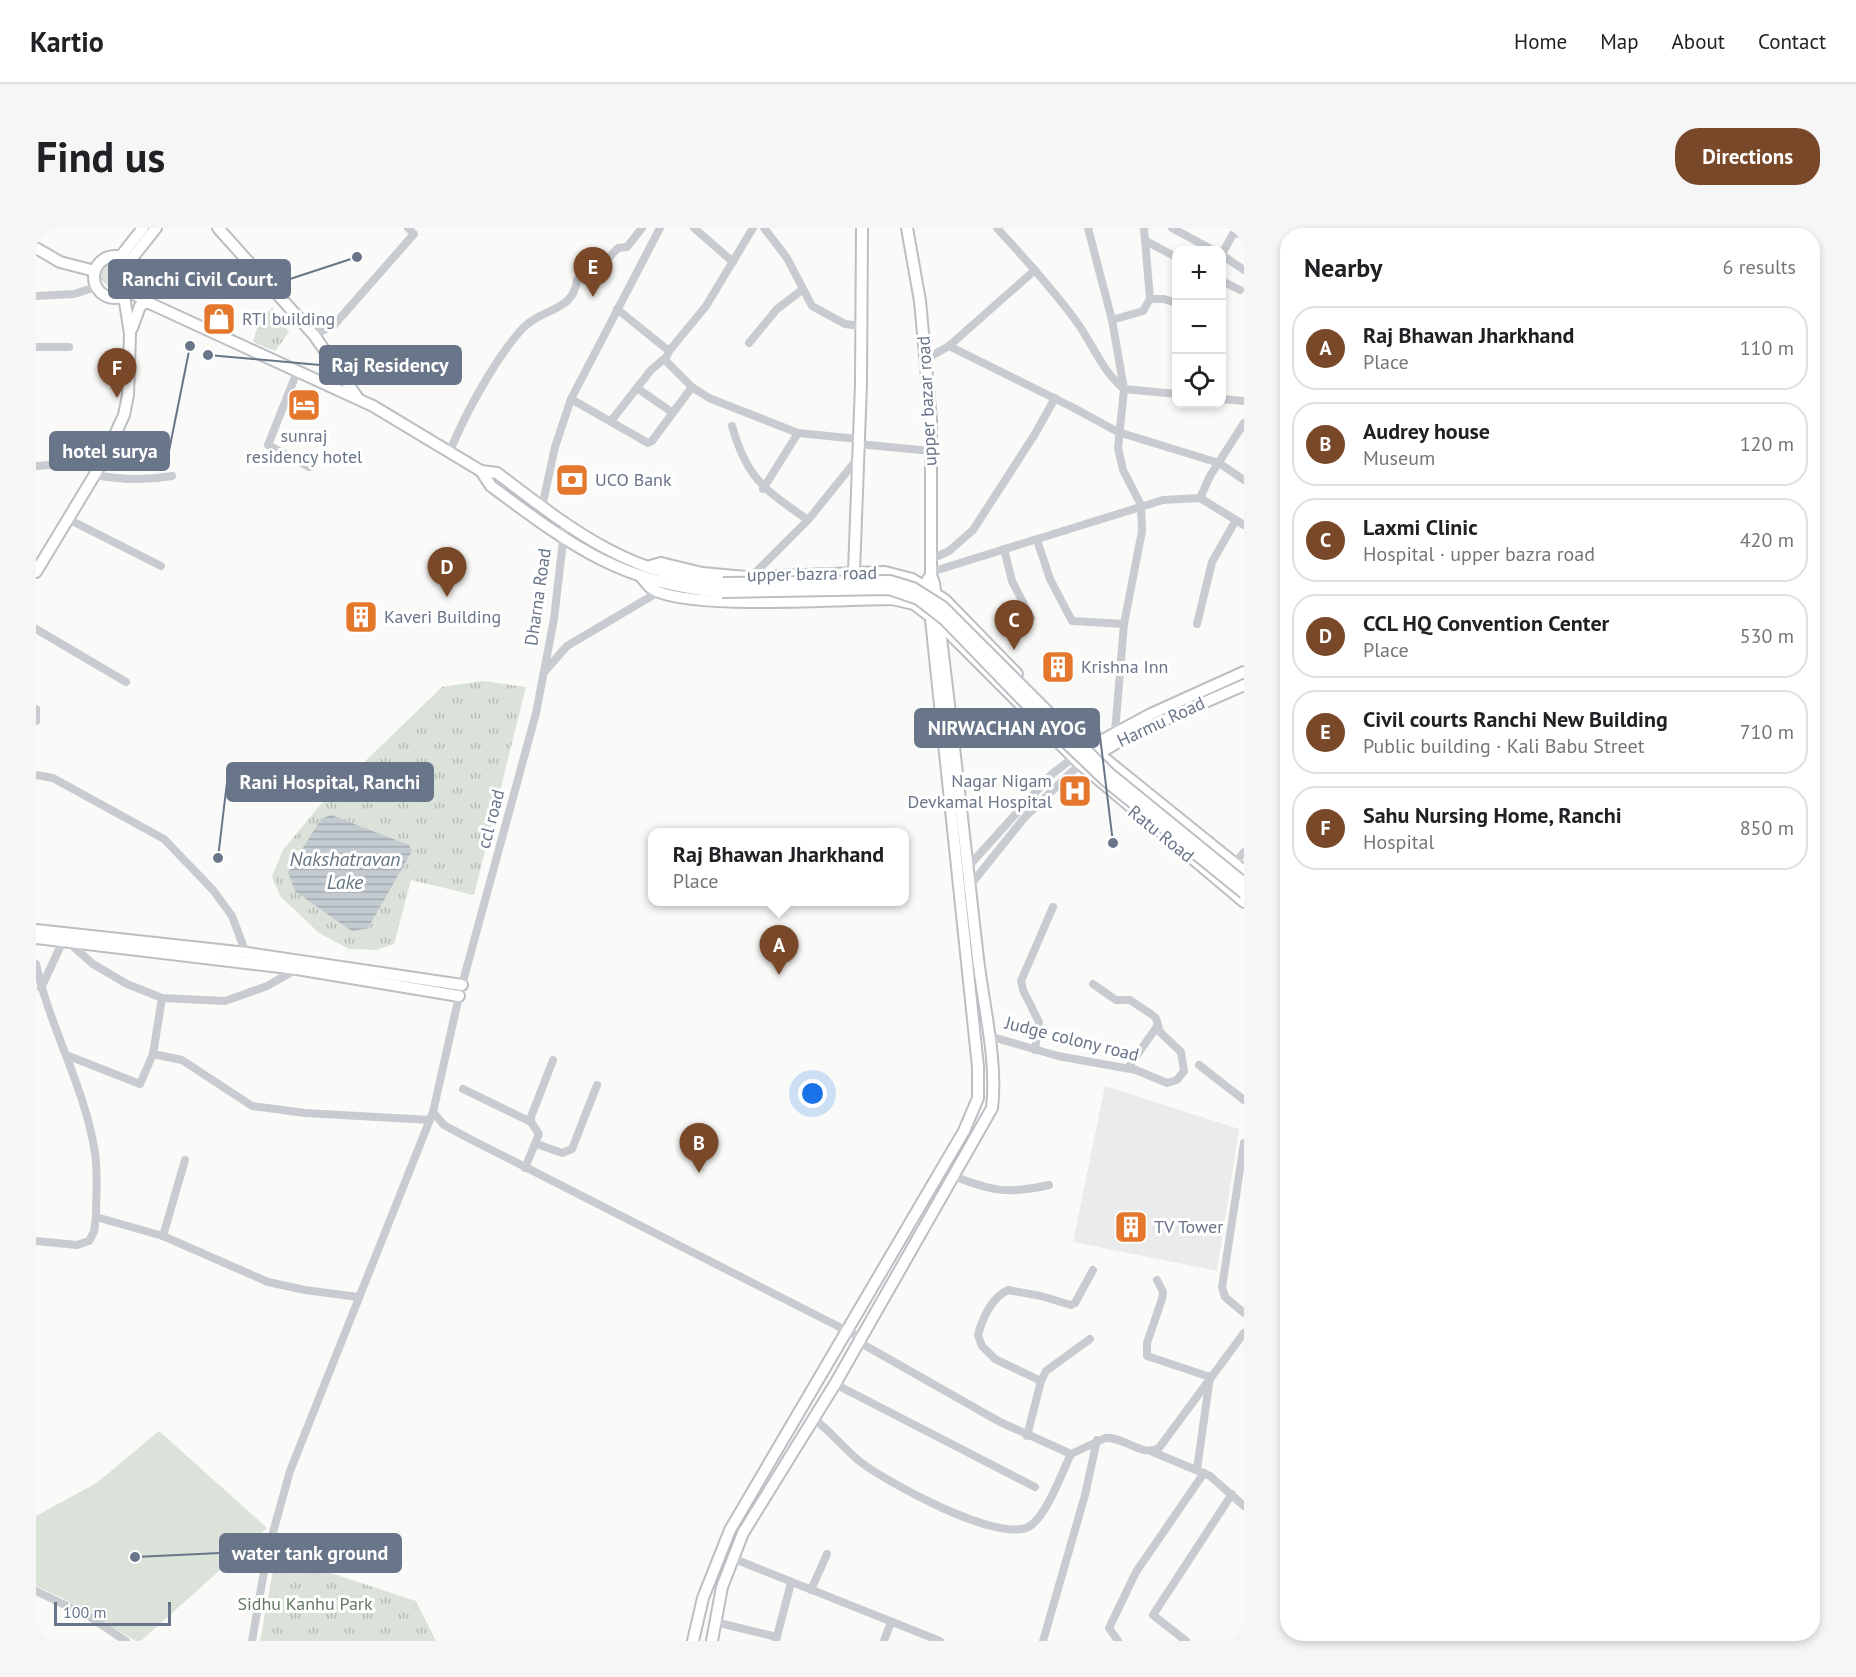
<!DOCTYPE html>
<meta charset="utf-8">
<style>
body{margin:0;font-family:"PT Sans",sans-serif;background:#f6f6f6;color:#202124}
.controls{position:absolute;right:18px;top:18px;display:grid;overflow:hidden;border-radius:12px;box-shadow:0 3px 9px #0003}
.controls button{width:54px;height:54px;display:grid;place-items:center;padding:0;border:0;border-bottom:2px solid #e0e0e0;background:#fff;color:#202124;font:30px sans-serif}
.scale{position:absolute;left:18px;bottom:15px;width:117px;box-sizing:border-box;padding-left:6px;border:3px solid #697589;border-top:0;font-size:16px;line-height:21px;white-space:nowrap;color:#697589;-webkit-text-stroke:4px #fff;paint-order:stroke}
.you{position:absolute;left:777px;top:866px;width:21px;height:21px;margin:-15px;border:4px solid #fff;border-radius:50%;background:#1a73e8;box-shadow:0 0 0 9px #1a73e833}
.badge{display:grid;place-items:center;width:39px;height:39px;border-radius:50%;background:#794828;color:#fff;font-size:20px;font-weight:700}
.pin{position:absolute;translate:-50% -50px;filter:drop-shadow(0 2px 3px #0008)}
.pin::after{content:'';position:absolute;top:32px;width:21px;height:18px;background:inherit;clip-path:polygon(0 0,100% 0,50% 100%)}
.popup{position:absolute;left:612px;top:600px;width:261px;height:78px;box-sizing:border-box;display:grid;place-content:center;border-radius:12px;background:#fff;filter:drop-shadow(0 2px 4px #0005);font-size:20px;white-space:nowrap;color:#757577}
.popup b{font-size:22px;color:#202124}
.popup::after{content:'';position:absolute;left:50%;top:100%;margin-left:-12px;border:12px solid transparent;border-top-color:#fff}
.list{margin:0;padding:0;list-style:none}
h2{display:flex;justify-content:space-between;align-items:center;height:78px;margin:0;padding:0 24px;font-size:26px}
h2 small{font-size:20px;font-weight:400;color:#757577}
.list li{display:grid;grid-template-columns:39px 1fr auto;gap:18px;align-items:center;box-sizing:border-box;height:84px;margin:0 12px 12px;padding:0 12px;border:2px solid #e0e0e0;border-radius:24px}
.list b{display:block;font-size:22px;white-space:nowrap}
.list p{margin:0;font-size:20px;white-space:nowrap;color:#757577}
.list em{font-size:20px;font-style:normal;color:#757577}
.icon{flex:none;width:33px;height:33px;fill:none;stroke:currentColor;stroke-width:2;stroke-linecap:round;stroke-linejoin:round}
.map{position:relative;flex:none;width:1208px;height:1413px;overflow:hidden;border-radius:24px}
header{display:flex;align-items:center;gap:36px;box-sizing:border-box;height:84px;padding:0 30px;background:#fff;border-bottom:2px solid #e0e0e0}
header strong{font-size:28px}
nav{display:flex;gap:33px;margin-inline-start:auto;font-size:21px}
.intro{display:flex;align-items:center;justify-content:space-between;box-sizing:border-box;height:144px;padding:0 36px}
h1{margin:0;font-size:42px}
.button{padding:15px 27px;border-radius:24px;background:#794828;color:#fff;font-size:21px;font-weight:700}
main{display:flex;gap:36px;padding:0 36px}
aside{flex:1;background:#fff;border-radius:24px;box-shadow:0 3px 9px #0003}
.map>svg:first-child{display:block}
.built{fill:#ebebeb}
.grass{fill:url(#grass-tufts)}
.pitch{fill:#dbe2d9}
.water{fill:url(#water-rules)}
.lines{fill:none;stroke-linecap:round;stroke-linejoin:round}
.major-casing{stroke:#bbbec3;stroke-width:14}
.minor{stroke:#c8cbcf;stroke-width:8}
.major{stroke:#fff;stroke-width:10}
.major-bridge-casing{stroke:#bbbec3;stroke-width:14;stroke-linecap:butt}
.major-bridge{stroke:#fff;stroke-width:10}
.labels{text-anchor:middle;stroke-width:6;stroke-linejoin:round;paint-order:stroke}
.poi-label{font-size:18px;fill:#697589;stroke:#fff;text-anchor:start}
.street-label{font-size:18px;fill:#697589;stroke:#fff}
.park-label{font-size:18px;fill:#647a64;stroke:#fff}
.water-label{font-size:20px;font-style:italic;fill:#657683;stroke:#fff}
.leader{fill:none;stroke:#697589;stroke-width:2}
.callout-dot{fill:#697589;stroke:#fff;stroke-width:2}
.callout{fill:#697589;stroke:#697589;stroke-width:2}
.callout-label{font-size:20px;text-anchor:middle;font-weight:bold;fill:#fff}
</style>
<header>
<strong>Kartio</strong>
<nav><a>Home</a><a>Map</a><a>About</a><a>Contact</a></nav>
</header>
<div class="intro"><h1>Find us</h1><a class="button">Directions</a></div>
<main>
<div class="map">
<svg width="1208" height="1413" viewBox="0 0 1208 1413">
<defs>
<pattern id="grass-tufts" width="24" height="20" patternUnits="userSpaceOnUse" patternTransform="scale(1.5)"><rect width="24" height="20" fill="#dbe2d9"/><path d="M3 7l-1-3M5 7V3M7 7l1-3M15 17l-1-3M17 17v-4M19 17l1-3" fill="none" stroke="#b6bcb6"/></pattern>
<pattern id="water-rules" width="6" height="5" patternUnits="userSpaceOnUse" patternTransform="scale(1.5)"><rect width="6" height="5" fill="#c3cad0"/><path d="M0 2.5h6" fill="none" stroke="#a2a9af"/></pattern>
</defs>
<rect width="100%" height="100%" fill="#fafaf8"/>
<!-- built -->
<polygon class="built" points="1069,858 1203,901 1181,1043 1037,1014"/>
<!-- grass -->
<g class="grass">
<path d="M82,35C95,42 94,52 87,63C74,62 66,56 61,43L64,38Z"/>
<polygon points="236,80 253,104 239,123 217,114 223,93"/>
<polygon points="447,453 490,459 438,667 375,652 358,716 340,722 313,721 283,705 244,668 236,648 247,622 284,577 406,459"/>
<polygon points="240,1327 380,1373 400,1413 224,1413"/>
</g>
<!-- pitch -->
<polygon class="pitch" points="123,1203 231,1300 105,1413 100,1413 28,1371 0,1358 0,1288 62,1254"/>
<!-- water -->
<polygon class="water" points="295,587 373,617 376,623 332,700 317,703 311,700 259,663 252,644 285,591"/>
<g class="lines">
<defs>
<g id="major">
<polyline points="182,0 278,107 321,169"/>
<polyline points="0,20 24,34 59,43"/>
<circle cx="79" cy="49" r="21"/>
<polyline points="84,29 107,0"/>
<polyline points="93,34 120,0"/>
<path d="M94,63L111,74L337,178L445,243L455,258C533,316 585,356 686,364"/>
<polyline points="96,100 104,78 111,74"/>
<path d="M445,243L461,245C532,299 594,349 687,355"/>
<polyline points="611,339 625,335 666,345 710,349 849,344 876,351 909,372 981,446"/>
<polyline points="0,344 67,233 88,187 92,167 94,106 88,68"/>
<polyline points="818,344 825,156 826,0"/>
<path d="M606,350C609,353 612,358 615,360C646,383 811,371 856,371L878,376L904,396L1044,536L1208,674"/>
<polyline points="1052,517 1208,643"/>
<polyline points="1054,519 1115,486 1208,444"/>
<polyline points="1057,529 1094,507 1208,457"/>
<polyline points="0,702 211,725 426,757"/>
<polyline points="0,710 261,741 423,768"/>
<polyline points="657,1413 667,1370 694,1302 928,903 942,870 942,839 891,353 895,347"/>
<path d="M676,1413L686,1359L707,1305L799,1156L956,880C962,830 946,773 941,722C927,600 914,477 898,355L895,347V192L884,73L871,0"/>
</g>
</defs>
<!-- major casing -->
<use href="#major" class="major-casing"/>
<!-- minor -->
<g class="minor">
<polyline points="658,0 697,34"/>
<polyline points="717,0 670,78 633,123 629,132 656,159 673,170 762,205 822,211"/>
<polyline points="728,0 751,30 776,78 809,96 824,98"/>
<path d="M961,0C988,30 1016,60 1040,93C1057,116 1065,142 1088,161L1082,220L1087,242L1105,277L1106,303L1088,396L1079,504"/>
<polyline points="1052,0 1076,92 1088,161 1140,166"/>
<polyline points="1136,0 1177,22"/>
<polyline points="1110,13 1140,29"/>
<polyline points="1186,26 1197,6 1208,5"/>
<polyline points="1186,27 1208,42"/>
<polyline points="1186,53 1204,62"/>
<polyline points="0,68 38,66 60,59"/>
<polyline points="1114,71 1128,71 1140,75"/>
<polyline points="581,81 633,123"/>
<polyline points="1076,92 1107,83 1114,71 1108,0"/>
<polyline points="278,107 298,97 378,6 372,0"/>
<polyline points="713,115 741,81 766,62"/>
<polyline points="913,118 1036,179 1082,204 1183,235 1208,252"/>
<polyline points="0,119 33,119"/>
<polyline points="890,131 913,118 999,42"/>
<polyline points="261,144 232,217 273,239 278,230"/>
<polyline points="601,160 637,185"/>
<polyline points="535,171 612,215 616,213 656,159"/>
<polyline points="1186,171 1208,173"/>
<polyline points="575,193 615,142 629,130"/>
<path d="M696,198C711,251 729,262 772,292"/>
<polyline points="822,216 895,223"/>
<path d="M414,223C429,186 461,127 488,99C507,80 538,83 541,52L550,44L560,43L582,20L591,19L606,0"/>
<polyline points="0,238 67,233"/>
<path d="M59,247C86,252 109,253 136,248"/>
<polyline points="727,261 762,205"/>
<polyline points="1164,270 1174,248 1208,195"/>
<polyline points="506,279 519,219 535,171 624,0"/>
<polyline points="34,292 125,338"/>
<polyline points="1001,312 1014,351 1036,393 1088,396"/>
<polyline points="968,321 976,353 995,390"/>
<polyline points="895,331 913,323 937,302 999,206 1019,170"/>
<polyline points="895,344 1127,272 1164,270 1208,297"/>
<polyline points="716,348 772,292 822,230"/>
<polyline points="1161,396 1176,334 1200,292"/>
<polyline points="0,401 90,454"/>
<polyline points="510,442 531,418 624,363"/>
<polyline points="0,481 0,493"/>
<polyline points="0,547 17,550 128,611 177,662 196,688 211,728"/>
<polyline points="1198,636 1208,624"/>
<polyline points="930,641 1016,546 1042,526"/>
<polyline points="932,660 989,589 1044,536"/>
<polyline points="32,714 57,736 91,756 126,770 189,773 231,758 261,741"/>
<path d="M0,736C14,801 49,859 59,925C62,945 60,968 60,989L127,1008L232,1054L269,1062L322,1069"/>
<polyline points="5,760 27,713"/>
<polyline points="953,808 1022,828 1100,842 1131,855 1141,852 1148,843 1145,824 1124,804 1120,790 1115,786 1094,772 1080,772 1057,756"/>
<polyline points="999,822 1003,794 987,762 985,753 1017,679"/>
<polyline points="117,826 146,832 216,878 269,885 394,892"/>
<polyline points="30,827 104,856 117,826 126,770"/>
<polyline points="1163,837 1208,872"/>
<polyline points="1092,840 1122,797"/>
<polyline points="427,861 495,894"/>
<polyline points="397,884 408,897 432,910 825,1110"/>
<polyline points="1208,915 1186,1059 1189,1069 1208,1085"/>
<polyline points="501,916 526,925 536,921 561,857"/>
<polyline points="489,940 503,906 495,894 495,889 517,832"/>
<path d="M918,948C957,964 973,966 1013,957"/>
<polyline points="127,1008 149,932"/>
<polyline points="0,1013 41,1017 53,1013 58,1004 60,989"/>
<polyline points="1121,1052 1127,1064 1126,1071 1111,1115 1111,1128 1174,1149 1161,1241"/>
<path d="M823,1114L964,1194L1035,1226L1069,1210C1088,1208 1106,1230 1123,1220L1208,1105"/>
<path d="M1005,1153L959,1131L946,1118L942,1107C946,1091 956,1069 972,1062L1005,1068L1035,1077L1039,1075L1057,1042"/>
<polyline points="799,1156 999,1259"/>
<path d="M778,1191C794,1203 807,1219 822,1232C848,1253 964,1317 994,1298C1011,1287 1026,1244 1035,1226"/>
<polyline points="991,1208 1005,1153 1010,1143 1054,1111"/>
<polyline points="1117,1224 1174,1248 1208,1278"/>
<polyline points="696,1330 904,1413"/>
<polyline points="775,1362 791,1326"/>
<polyline points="0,1363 52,1388 90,1413"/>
<polyline points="679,1394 741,1409"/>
<polyline points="740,1412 755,1355"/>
<polyline points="216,1413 231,1326 254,1243 397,884 423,768 500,485 518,391 529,295"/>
<polyline points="848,1413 855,1394"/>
<polyline points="1007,1413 1049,1267 1061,1212"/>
<polyline points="1082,1413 1073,1400 1100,1344 1168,1245"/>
<polyline points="1150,1413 1117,1387 1196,1266"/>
</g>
<!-- major -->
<use href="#major" class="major"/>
<defs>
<g id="major-bridge">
<polyline points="687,355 854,353 877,360 907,379 1074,546 1208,655"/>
<polyline points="686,364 853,361 882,371 908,391 998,484 1069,552 1208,665"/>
</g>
</defs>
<!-- major-bridge casing -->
<use href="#major-bridge" class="major-bridge-casing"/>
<!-- major-bridge -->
<use href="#major-bridge" class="major-bridge"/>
</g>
<!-- icons -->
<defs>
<symbol id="shop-square" viewBox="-11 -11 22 22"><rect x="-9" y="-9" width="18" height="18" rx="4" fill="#e5772d" stroke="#fff"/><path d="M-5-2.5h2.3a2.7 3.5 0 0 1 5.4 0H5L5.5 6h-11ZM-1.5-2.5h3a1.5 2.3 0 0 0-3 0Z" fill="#fff"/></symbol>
<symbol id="hotel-square" viewBox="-11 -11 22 22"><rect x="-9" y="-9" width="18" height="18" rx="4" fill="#e5772d" stroke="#fff"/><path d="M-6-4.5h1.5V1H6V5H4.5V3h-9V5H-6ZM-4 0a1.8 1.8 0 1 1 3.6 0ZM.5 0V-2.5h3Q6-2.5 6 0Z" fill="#fff"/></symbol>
<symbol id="bank-square" viewBox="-11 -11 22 22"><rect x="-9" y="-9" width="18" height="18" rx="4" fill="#e5772d" stroke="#fff"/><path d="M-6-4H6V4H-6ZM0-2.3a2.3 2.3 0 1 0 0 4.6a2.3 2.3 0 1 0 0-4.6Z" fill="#fff"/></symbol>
<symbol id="building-square" viewBox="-11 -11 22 22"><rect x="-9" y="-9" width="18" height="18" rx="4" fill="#e5772d" stroke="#fff"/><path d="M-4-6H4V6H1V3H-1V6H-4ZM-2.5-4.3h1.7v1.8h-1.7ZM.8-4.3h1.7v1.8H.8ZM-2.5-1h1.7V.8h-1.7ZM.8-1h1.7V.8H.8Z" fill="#fff"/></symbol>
<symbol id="hospital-square" viewBox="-11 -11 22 22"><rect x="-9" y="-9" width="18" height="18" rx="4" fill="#e5772d" stroke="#fff"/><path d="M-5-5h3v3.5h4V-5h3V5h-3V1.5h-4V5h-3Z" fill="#fff"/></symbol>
</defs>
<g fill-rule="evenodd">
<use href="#shop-square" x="164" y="72" width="38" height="38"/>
<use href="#hotel-square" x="249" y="158" width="38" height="38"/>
<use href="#bank-square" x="517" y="233" width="38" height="38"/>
<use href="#building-square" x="306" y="370" width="38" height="38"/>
<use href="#building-square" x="1003" y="420" width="38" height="38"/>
<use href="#hospital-square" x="1020" y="544" width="38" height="38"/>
<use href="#building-square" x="1076" y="980" width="38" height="38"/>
</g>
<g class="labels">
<!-- poi labels -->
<g class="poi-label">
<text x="206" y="97">RTI building</text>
<text x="268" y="214" text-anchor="middle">sunraj<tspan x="268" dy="21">residency hotel</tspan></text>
<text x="559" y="258">UCO Bank</text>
<text x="348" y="395">Kaveri Building</text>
<text x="1045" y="445">Krishna Inn</text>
<text x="1016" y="559" text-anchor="end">Nagar Nigam<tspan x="1016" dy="21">Devkamal Hospital</tspan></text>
<text x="1118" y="1005">TV Tower</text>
</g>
<!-- street labels -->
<g class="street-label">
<text transform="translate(891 173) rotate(-93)" y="6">upper bazar road</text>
<text transform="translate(776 346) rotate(-1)" y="6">upper bazra road</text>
<text transform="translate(502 369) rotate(-82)" y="6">Dharna Road</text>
<text transform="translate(1125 494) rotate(-25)" y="6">Harmu Road</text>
<text transform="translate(455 591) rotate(-75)" y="6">ccl road</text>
<text transform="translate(1125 606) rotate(39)" y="6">Ratu Road</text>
<text transform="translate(1036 811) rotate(14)" y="6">Judge colony road</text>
</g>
<!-- park labels -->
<g class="park-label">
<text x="269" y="1382">Sidhu Kanhu Park</text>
</g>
<!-- water labels -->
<g class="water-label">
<text x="309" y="638">Nakshatravan<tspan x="309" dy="23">Lake</tspan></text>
</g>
</g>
<!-- callouts -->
<path class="leader" d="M321 29L254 51M172 127L284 137M154 118L133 223M1077 615L1063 500M182 630L191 554M99 1329L184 1325"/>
<g class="callout-dot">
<circle cx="321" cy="29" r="6"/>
<circle cx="172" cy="127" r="6"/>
<circle cx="154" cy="118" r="6"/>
<circle cx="1077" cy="615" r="6"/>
<circle cx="182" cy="630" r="6"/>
<circle cx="99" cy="1329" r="6"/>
</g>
<g class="callout">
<rect x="73" y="32" width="181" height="38" rx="6"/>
<rect x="284" y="118" width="141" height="38" rx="6"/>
<rect x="14" y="204" width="119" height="38" rx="6"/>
<rect x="879" y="481" width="184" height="38" rx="6"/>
<rect x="191" y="535" width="206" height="38" rx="6"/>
<rect x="184" y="1306" width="181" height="38" rx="6"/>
</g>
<g class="callout-label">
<text x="164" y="58">Ranchi Civil Court.</text>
<text x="354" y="144">Raj Residency</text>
<text x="74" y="230">hotel surya</text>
<text x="971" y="507">NIRWACHAN AYOG</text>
<text x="294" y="561">Rani Hospital, Ranchi</text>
<text x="274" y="1332">water tank ground</text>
</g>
</svg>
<div class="controls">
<button>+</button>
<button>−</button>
<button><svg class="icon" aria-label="locate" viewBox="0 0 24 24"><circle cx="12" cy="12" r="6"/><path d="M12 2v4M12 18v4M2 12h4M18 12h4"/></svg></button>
</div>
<div class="scale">100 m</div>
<div class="you"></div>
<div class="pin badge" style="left:743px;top:747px">A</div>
<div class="popup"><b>Raj Bhawan Jharkhand</b>Place</div>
<div class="pin badge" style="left:663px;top:945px">B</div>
<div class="pin badge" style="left:978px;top:422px">C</div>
<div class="pin badge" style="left:411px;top:369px">D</div>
<div class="pin badge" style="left:557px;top:69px">E</div>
<div class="pin badge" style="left:81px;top:170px">F</div>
</div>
<aside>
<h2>Nearby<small>6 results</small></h2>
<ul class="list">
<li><span class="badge">A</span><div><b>Raj Bhawan Jharkhand</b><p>Place</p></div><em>110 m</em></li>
<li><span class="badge">B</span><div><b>Audrey house</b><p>Museum</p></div><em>120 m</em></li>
<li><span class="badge">C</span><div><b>Laxmi Clinic</b><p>Hospital · upper bazra road</p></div><em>420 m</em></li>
<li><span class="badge">D</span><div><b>CCL HQ Convention Center</b><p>Place</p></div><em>530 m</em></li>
<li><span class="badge">E</span><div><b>Civil courts Ranchi New Building</b><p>Public building · Kali Babu Street</p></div><em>710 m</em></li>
<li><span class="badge">F</span><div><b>Sahu Nursing Home, Ranchi</b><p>Hospital</p></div><em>850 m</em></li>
</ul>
</aside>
</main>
